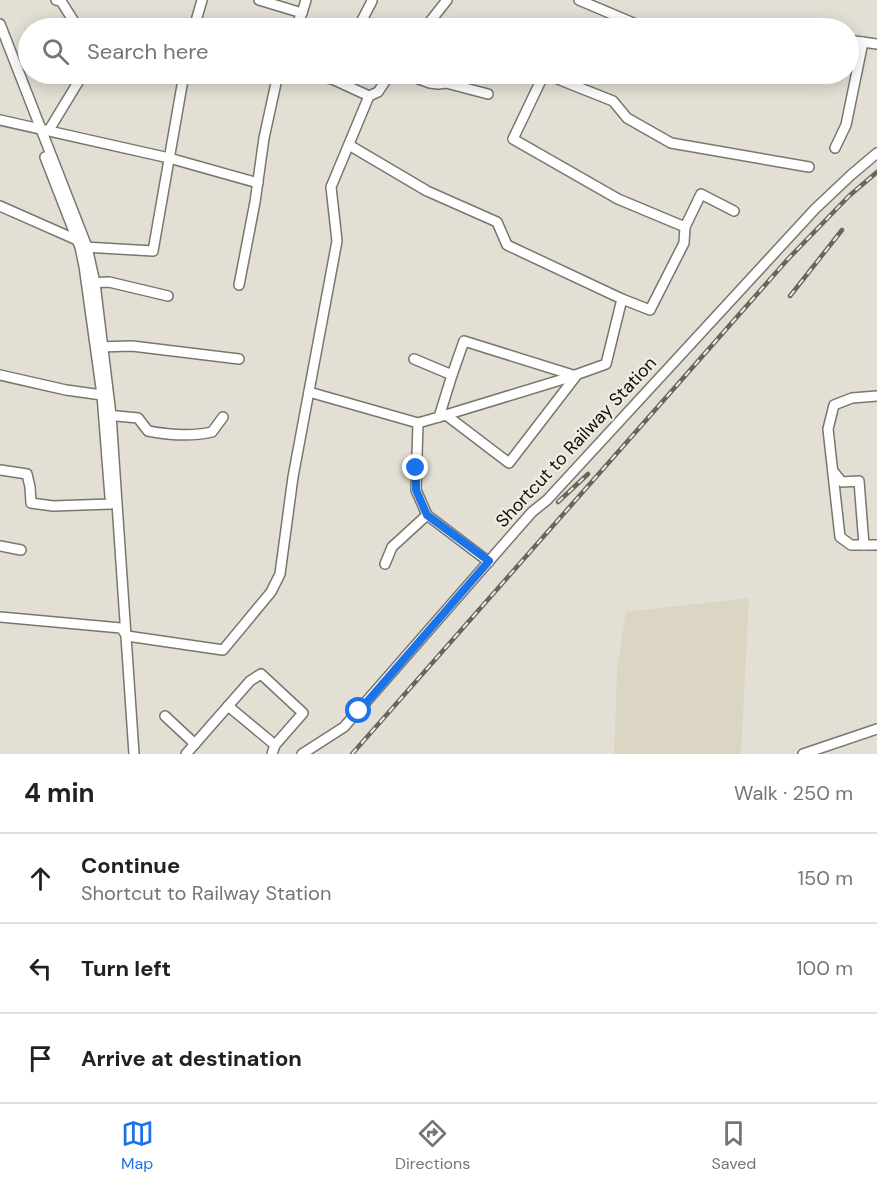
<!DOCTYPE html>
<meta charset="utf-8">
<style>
body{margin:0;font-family:"DM Sans",sans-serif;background:#f2f2f2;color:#202124}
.stop{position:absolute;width:18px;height:18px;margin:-14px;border:4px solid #1a73e8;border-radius:50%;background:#fff}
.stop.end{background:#1a73e8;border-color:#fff;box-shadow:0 2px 6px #0008}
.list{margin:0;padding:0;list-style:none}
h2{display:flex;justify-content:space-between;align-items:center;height:78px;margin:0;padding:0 24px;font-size:26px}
h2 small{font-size:20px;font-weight:400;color:#757577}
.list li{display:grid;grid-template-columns:39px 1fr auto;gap:18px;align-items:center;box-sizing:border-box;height:90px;padding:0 24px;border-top:2px solid #e0e0e0}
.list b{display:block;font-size:22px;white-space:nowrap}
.list p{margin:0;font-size:20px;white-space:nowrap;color:#757577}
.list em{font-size:20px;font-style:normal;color:#757577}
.icon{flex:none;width:33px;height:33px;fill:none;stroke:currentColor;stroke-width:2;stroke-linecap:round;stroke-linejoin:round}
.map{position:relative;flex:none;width:877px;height:754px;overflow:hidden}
.search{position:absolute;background:#fff;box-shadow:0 3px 15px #0003;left:18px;right:18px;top:18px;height:66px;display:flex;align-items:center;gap:15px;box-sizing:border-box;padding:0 21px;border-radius:33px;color:#757577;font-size:22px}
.sheet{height:348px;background:#fff}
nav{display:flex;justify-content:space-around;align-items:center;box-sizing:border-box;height:84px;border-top:2px solid #e0e0e0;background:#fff;font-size:16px;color:#757577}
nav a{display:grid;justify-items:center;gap:3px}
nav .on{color:#1a73e8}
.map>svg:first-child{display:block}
.built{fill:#dbd5c3}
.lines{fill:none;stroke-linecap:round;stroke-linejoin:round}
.minor-casing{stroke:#79766d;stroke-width:12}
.minor{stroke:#fff;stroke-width:9}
.rail-casing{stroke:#67655e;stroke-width:4.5}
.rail{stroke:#f0ece2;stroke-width:2;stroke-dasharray:7;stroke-linecap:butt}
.route{stroke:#1a73e8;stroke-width:8}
.labels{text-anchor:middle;stroke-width:4.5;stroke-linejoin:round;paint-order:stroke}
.street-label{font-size:18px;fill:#0f0e0a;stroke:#f0ece2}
</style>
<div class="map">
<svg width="877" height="754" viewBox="0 0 877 754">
<rect width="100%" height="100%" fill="#e3dfd5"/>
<!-- built -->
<polygon class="built" points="749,598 741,754 614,754 617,669 626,612"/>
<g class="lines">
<defs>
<g id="minor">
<polyline points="56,0 61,1 78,28"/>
<polyline points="259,0 302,13"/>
<polyline points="579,0 645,28"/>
<polyline points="0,24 87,247 95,283 111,415 134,754"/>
<polyline points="194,28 202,0"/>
<polyline points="295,28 302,13 306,0"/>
<polyline points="358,28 372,1"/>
<polyline points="425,28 447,0"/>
<polyline points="848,40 877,44"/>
<polyline points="306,74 332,79 369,96"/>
<polyline points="405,74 430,83 438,84 446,83 488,94"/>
<polyline points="544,74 513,139 618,199 685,227 701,194 734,211"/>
<polyline points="545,74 613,101 627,118 671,143 809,167"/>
<polyline points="0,120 169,158 258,183"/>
<polyline points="49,130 83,74"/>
<polyline points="835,148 846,125 863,42"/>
<polyline points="45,157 80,247 84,266 102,395 110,497"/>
<polyline points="0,206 77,240"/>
<polyline points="84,247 153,251 184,74"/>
<polyline points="89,283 109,282 168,296"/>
<polyline points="239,285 255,202 264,138 278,74"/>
<polyline points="622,299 650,310 684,243 685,227"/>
<polyline points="98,347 132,346 239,359"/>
<polyline points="414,359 452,375"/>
<polyline points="0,375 66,390 102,395"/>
<polyline points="309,392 418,423 439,417 567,378 606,364 622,299 507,245 497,222 427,191 349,145"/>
<polyline points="877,396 852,398 834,405 828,429 840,537 851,545 877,545"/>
<path d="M106,415L138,418L148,431C169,435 190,437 212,432L223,417"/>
<polyline points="439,417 452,375 464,341 576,376 509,463 446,415"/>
<polyline points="418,423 416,490 427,515 489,562"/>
<polyline points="0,470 27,474 30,487 31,503 53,506 111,504"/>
<polyline points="833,471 842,482 859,481 864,545"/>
<polyline points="0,546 21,550"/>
<polyline points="385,564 392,547 427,515"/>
<polyline points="0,617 121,628 127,636 223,650 271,592 280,574 293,477 337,241 331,187 369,96 378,92 390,74"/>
<polyline points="228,706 275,745"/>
<polyline points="165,716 195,744"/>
<polyline points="186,754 250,681 261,674 303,713 275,745 272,754"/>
<polyline points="302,754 344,727 532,512 547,500 815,209 851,175 877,153"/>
<polyline points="803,754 877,729"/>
</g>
</defs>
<!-- minor casing -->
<use href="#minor" class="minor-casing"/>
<!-- minor -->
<use href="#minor" class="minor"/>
<defs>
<g id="rail">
<polyline points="790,296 842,230"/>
<polyline points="558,502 588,474"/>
<polyline points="352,754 788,259 849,196 877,172"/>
</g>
</defs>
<!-- rail casing -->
<use href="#rail" class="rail-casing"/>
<!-- rail -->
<use href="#rail" class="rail"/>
</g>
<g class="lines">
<!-- route -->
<polyline class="route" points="359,711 489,561 427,515 416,490 416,468"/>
</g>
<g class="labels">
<!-- street labels -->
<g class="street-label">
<text transform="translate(576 442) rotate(-47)" y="6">Shortcut to Railway Station</text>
</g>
</g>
</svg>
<div class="stop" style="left:359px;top:711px"></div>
<div class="stop end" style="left:416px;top:468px"></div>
<div class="search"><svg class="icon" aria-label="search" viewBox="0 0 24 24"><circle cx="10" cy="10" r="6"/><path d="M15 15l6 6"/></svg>Search here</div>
</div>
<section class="sheet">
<h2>4 min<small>Walk · 250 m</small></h2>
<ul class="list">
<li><svg class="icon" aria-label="ahead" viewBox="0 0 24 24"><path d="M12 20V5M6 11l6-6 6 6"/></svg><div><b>Continue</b><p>Shortcut to Railway Station</p></div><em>150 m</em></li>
<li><svg class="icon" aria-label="left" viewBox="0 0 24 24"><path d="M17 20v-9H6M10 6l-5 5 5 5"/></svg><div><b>Turn left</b></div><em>100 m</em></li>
<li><svg class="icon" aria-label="arrive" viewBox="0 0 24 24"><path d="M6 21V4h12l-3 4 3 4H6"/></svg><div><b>Arrive at destination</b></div></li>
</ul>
</section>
<nav>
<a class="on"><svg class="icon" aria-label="map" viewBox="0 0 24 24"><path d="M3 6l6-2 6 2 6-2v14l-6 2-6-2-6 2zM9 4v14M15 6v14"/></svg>Map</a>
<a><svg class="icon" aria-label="directions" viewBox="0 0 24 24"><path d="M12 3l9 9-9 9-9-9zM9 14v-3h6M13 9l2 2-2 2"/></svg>Directions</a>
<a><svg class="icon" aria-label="saved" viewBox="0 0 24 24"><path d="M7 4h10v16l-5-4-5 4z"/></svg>Saved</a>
</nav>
